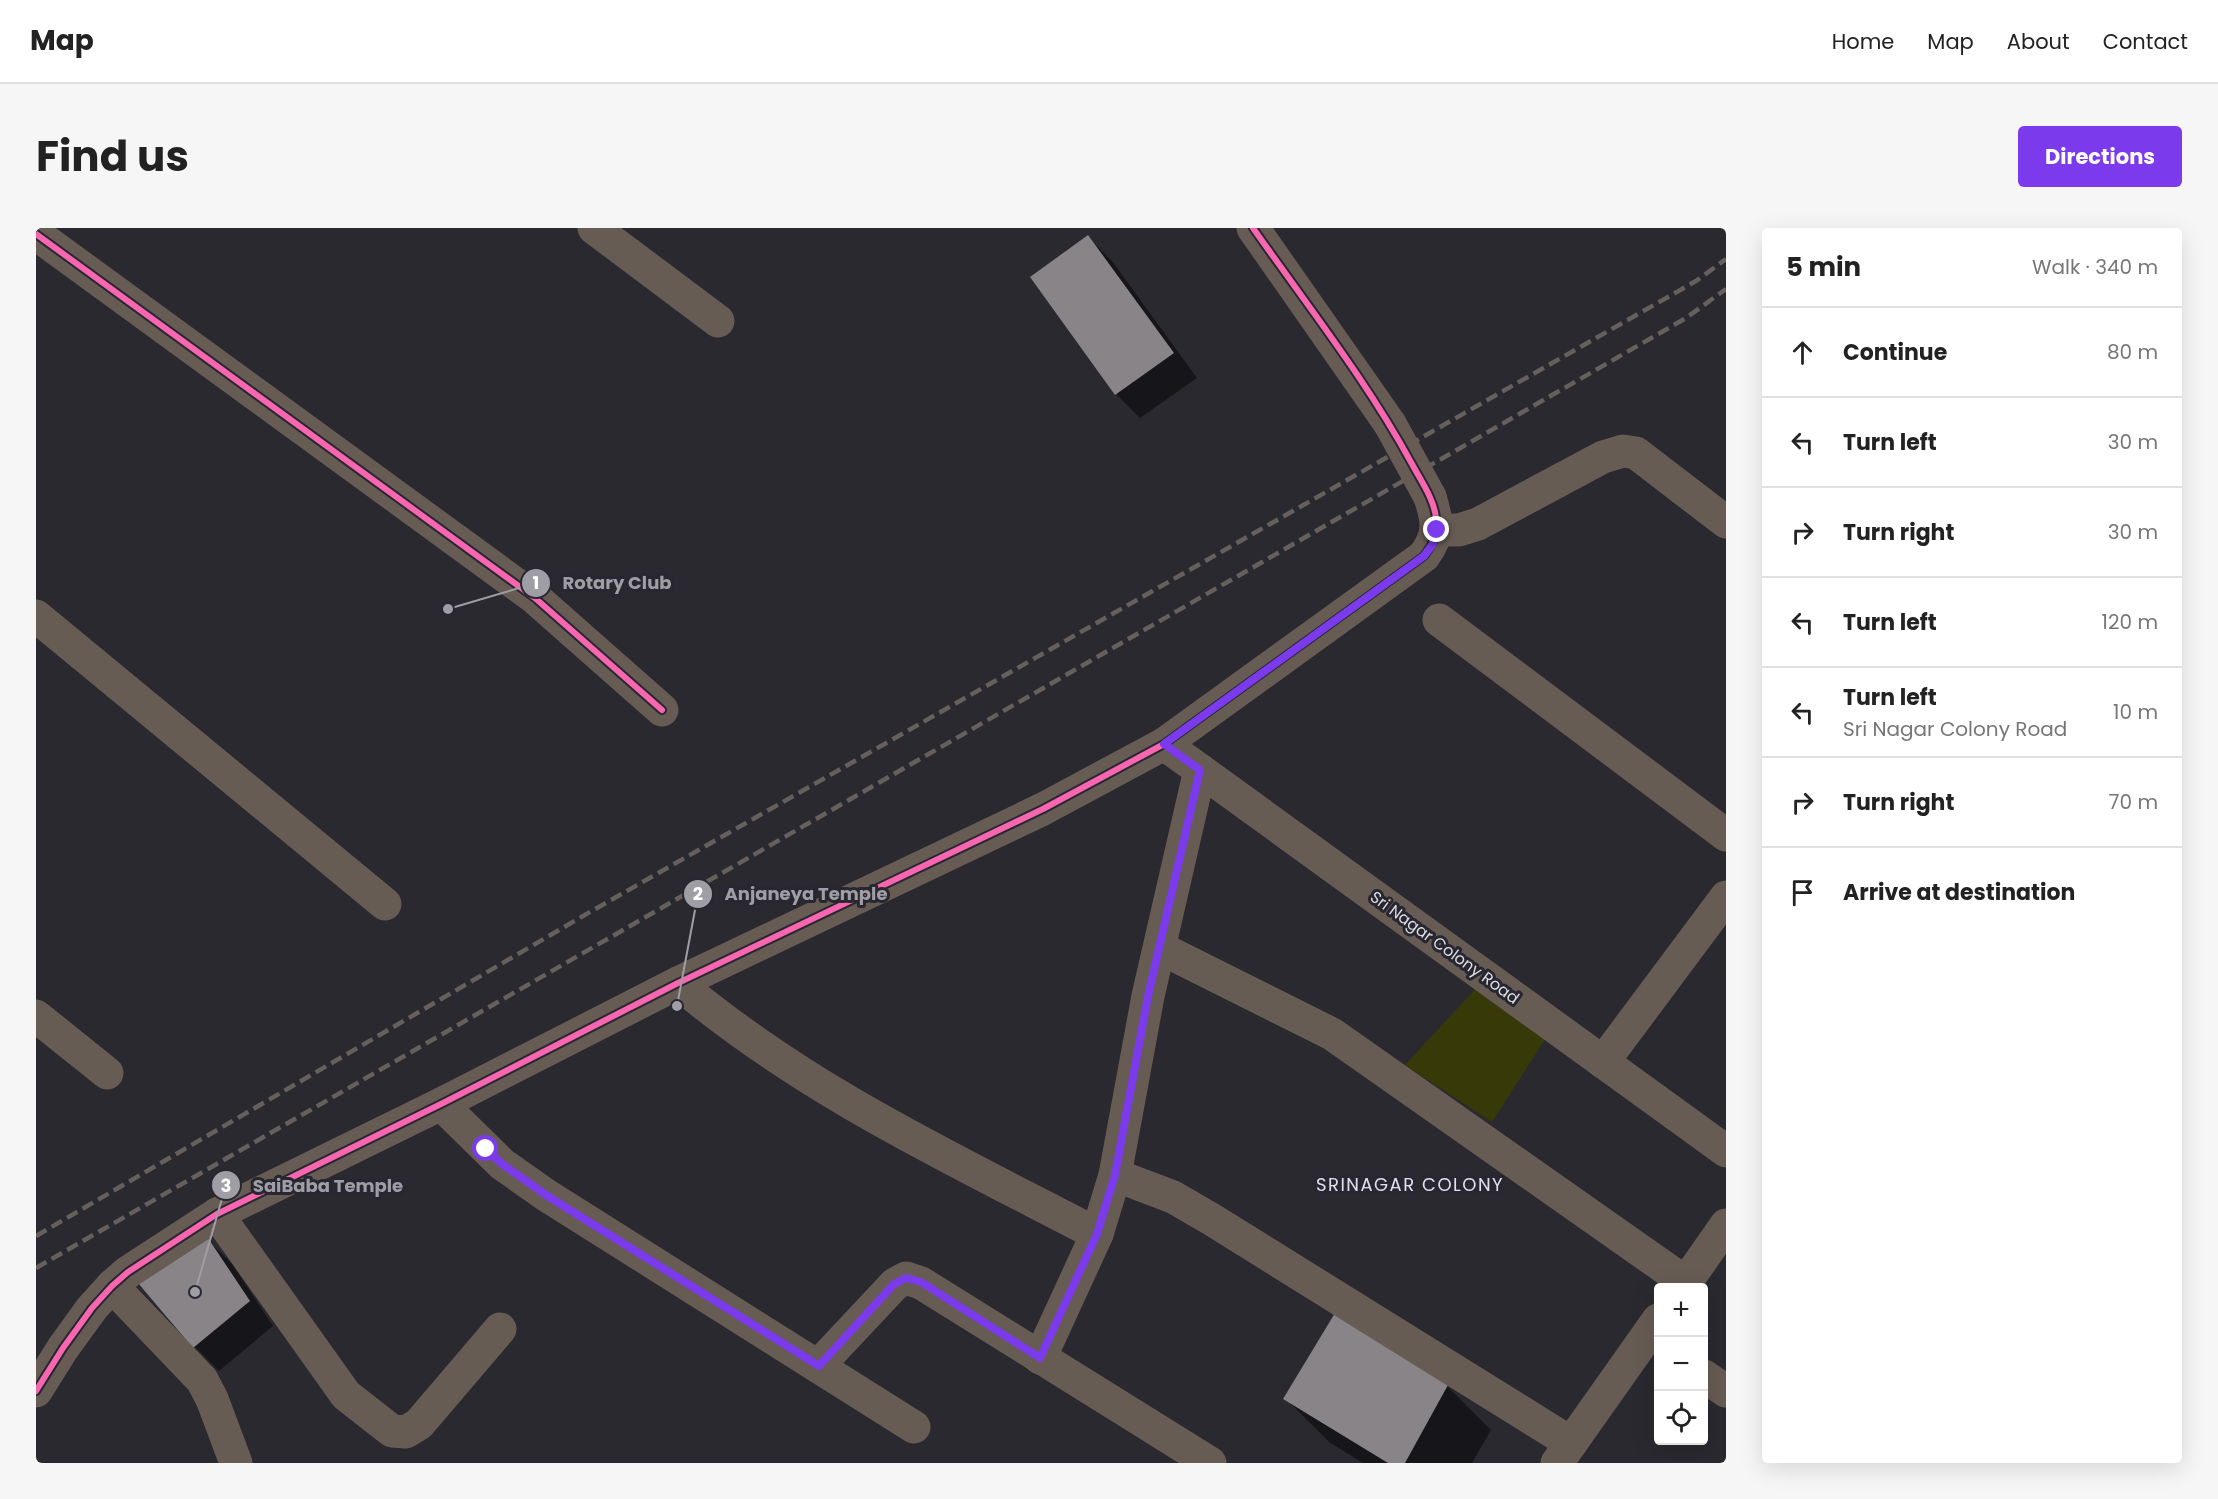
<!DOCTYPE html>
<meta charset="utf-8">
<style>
body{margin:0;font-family:Poppins,sans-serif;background:#f6f6f6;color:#222}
.controls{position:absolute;right:18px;bottom:18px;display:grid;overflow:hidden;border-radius:6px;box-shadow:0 6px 24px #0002}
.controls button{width:54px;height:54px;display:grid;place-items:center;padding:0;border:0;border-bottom:2px solid #e0e0e0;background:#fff;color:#222;font:30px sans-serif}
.stop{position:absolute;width:18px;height:18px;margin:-14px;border:4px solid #7c3aed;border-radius:50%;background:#fff}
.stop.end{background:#7c3aed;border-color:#fff;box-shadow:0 2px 6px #0008}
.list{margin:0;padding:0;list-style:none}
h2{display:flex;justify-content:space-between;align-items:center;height:78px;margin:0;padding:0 24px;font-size:26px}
h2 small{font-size:20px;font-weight:400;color:#767676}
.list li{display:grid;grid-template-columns:39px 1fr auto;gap:18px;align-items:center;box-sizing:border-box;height:90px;padding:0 24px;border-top:2px solid #e0e0e0}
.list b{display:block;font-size:22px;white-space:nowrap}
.list p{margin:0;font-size:20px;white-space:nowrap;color:#767676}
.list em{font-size:20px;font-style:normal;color:#767676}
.icon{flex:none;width:33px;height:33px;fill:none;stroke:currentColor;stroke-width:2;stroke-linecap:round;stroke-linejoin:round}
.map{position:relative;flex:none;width:1690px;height:1235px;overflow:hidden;border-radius:6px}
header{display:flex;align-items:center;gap:36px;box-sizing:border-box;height:84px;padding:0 30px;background:#fff;border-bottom:2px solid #e0e0e0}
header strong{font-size:28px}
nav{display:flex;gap:33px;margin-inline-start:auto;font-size:21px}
.intro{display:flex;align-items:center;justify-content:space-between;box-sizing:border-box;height:144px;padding:0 36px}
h1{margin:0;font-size:42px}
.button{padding:15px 27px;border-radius:6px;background:#7c3aed;color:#fff;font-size:21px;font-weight:700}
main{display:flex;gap:36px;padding:0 36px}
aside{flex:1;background:#fff;border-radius:6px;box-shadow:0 6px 24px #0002}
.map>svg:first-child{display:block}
.green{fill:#373a08}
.shadow{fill:#0007}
.building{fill:#888488}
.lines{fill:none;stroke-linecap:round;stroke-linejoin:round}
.minor{stroke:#675c53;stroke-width:33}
.tertiary{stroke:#675c53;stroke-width:33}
.rail{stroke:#66605d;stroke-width:4.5;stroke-dasharray:12 6;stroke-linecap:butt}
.minor-bridge{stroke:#675c53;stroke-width:33}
.cycleway-casing{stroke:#282731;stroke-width:10}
.cycleway{stroke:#f766af;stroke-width:6}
.route{stroke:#7c3aed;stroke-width:8}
.labels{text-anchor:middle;stroke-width:6;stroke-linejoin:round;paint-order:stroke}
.street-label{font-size:16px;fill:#dddde3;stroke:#282731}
.neighbourhood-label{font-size:18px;letter-spacing:1.5px;fill:#e0e0ed;stroke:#282731}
.leader{fill:none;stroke:#9e9ea4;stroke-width:2}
.callout-dot{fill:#9e9ea4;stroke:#282731;stroke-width:2}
.mark-label{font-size:18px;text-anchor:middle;font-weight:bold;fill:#fff}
.callout-label{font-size:18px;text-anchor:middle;font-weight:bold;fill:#9e9ea4;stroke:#282731;stroke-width:6;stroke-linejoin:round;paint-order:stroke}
</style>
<header>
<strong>Map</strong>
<nav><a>Home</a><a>Map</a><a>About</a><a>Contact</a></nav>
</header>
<div class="intro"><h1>Find us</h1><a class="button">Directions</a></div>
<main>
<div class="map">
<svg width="1690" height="1235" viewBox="0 0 1690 1235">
<rect width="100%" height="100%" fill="#2a292f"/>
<!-- green -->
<polygon class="green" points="1441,759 1510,810 1456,894 1369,837"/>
<!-- shadow -->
<g class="shadow">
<polygon points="1052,9 1076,33 1161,150 1104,190 1080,166"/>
<polygon points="172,1012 196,1036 237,1098 183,1143 159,1119 104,1056"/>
<polygon points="1299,1087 1411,1158 1455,1202 1436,1235 1327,1235 1293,1214 1249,1170"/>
</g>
<!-- building -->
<g class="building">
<polygon points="1052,7 1138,125 1079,167 994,49"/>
<polygon points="172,1010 214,1073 157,1120 102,1055"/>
<polygon points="1299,1085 1412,1157 1369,1235 1352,1235 1247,1171"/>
</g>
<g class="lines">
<!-- minor -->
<g class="minor">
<polyline points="558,0 682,93"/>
<polyline points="0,6 499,370 626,482"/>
<polyline points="1401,302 1423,302 1442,296 1567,229 1587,223 1600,225 1690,294"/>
<polyline points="0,388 349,676"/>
<polyline points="1403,392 1690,607"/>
<polyline points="1128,516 1690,923"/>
<polyline points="1124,720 1296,806 1649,1054"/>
<path d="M642,755C769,862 915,930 1061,1006"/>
<polyline points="0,788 71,845"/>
<polyline points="1567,834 1690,669"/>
<polyline points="405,876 466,936 510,967 878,1199"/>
<polyline points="1079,947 1137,969 1175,991 1535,1215"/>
<polyline points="181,986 310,1167 356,1203 370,1204 383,1196 464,1101"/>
<polyline points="76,1058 166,1152 176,1171 200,1235"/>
<polyline points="1646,1060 1690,997"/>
<polyline points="1004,1130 1061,1006 1079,947 1112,768 1164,542"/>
<polyline points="782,1138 859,1056 870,1050 885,1055 1174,1235"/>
<polyline points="1668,1148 1690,1163"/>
<polyline points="1521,1235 1622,1092"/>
</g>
<!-- tertiary -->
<g class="tertiary">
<polyline points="1217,0 1354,196"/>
<path d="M0,1163L27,1120L56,1080L76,1058L92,1044L181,986L405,876L642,755L1007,581L1128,516L1388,328C1404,306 1402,294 1394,269"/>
</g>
<!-- rail -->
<g class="rail">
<polyline points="0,1008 547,688 1660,53 1690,31"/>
<polyline points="0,1040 1650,90 1690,61"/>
</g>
<!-- minor-bridge -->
<polyline class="minor-bridge" points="1354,196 1394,269"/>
<defs>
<g id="cycleway">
<polyline points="0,6 499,370 626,482"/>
<path d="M0,1163L27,1120L56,1080L76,1058L92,1044L181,986L405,876L642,755L1007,581L1128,516L1388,328C1397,316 1402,306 1400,290C1398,271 1385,253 1376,236C1331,153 1271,77 1217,0"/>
</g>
</defs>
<!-- cycleway casing -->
<use href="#cycleway" class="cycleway-casing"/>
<!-- cycleway -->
<use href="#cycleway" class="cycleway"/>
</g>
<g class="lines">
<!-- route -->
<polyline class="route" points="450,921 466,936 510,967 783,1138 858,1056 870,1050 885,1054 1004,1130 1061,1006 1079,947 1112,768 1164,542 1128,516 1388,328 1397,316 1401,302"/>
</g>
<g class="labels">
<!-- street labels -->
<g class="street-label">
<text transform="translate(1409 719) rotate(36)" y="6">Sri Nagar Colony Road</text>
</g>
<!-- neighbourhood labels -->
<g class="neighbourhood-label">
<text x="1374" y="963">SRINAGAR COLONY</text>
</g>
</g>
<!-- callouts -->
<path class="leader" d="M412 381L500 355M641 778L662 666M159 1064L190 957"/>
<g class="callout-dot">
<circle cx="412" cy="381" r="6"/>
<circle cx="641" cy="778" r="6"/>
<circle cx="159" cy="1064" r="6"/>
<circle cx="500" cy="355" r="15"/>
<circle cx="662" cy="666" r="15"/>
<circle cx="190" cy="957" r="15"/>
</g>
<g class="mark-label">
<text x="500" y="361">1</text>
<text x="662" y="672">2</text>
<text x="190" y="964">3</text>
</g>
<g class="callout-label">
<text x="581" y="361">Rotary Club</text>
<text x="770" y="672">Anjaneya Temple</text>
<text x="292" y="964">SaiBaba Temple</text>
</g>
</svg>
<div class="controls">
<button>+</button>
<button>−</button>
<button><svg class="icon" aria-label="locate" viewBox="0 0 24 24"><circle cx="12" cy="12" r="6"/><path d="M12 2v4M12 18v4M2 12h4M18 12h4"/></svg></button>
</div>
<div class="stop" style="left:450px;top:921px"></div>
<div class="stop end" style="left:1401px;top:302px"></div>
</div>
<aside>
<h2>5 min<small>Walk · 340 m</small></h2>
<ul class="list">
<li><svg class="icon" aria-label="ahead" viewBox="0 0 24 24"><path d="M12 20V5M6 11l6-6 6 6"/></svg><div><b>Continue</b></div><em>80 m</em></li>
<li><svg class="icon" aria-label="left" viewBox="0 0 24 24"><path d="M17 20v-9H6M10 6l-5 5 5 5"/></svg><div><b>Turn left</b></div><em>30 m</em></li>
<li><svg class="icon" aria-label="right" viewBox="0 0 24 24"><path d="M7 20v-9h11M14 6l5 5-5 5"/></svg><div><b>Turn right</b></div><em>30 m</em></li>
<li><svg class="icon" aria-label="left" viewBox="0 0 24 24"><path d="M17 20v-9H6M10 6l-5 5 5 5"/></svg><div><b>Turn left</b></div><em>120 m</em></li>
<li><svg class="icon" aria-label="left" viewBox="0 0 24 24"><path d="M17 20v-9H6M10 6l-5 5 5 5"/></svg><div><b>Turn left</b><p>Sri Nagar Colony Road</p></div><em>10 m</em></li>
<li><svg class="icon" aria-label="right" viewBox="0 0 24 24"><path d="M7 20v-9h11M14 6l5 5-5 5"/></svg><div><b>Turn right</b></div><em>70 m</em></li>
<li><svg class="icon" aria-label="arrive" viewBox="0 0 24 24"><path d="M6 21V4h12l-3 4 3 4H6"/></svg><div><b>Arrive at destination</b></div></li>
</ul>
</aside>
</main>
